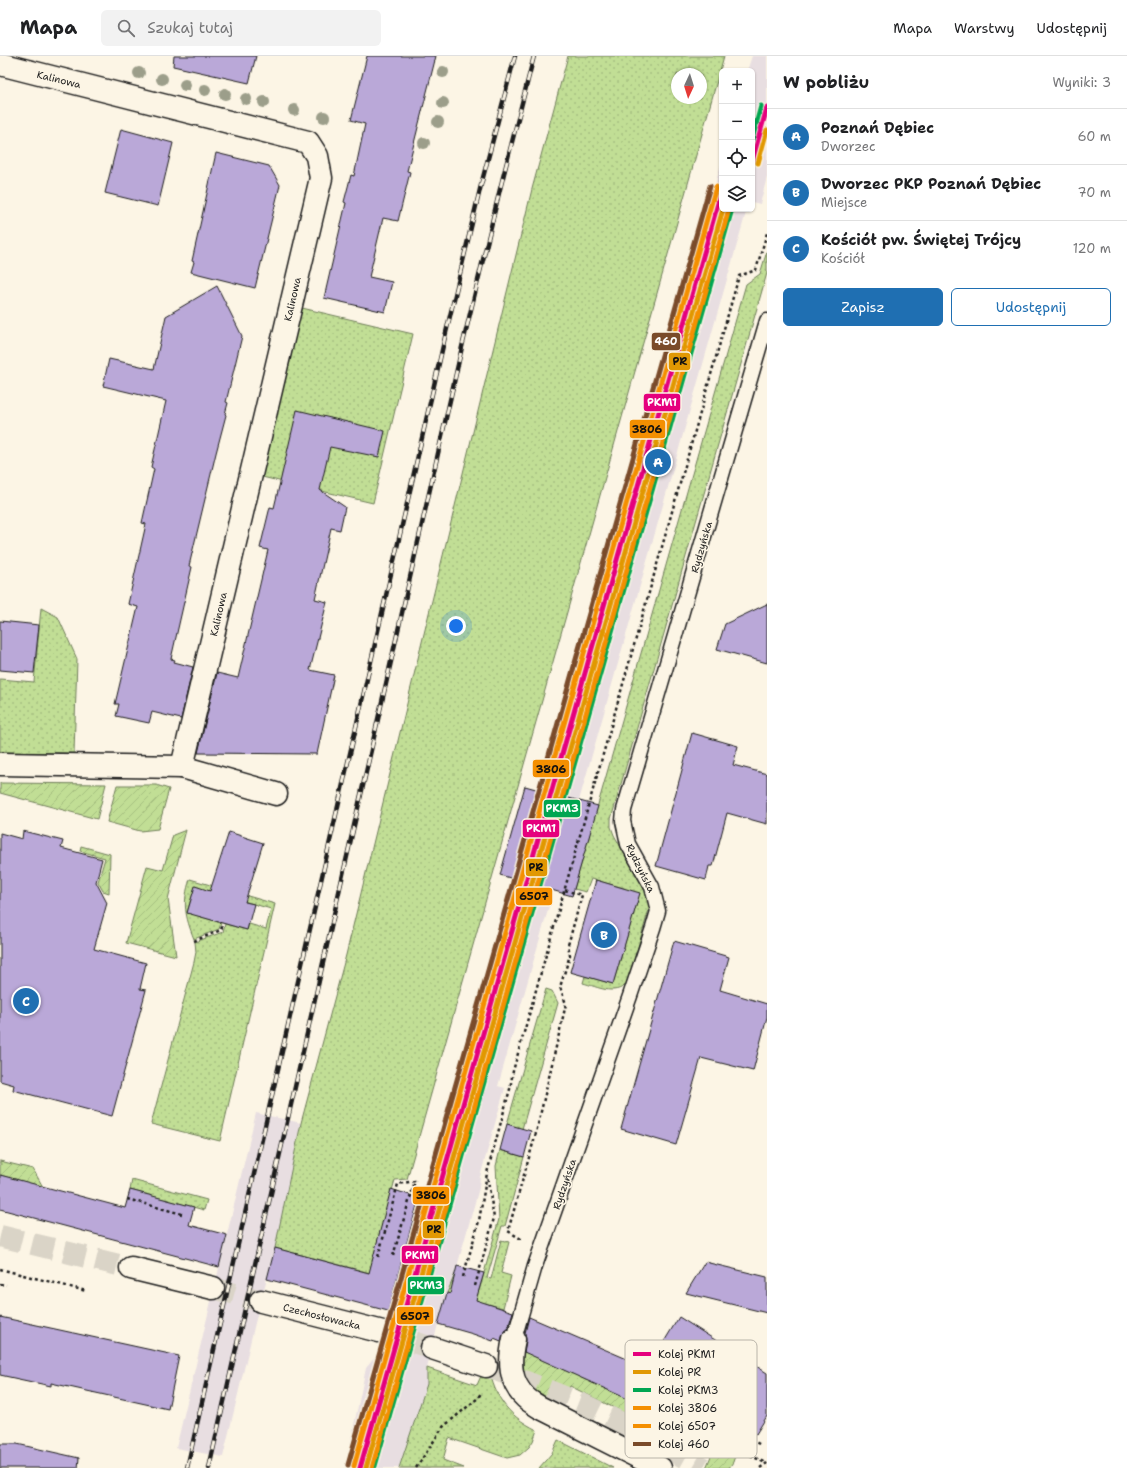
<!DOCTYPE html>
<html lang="pl">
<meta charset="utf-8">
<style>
body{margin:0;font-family:"Shantell Sans",sans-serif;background:#f2f2f2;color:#202124}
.controls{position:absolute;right:12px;top:12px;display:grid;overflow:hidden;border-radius:6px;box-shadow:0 1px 3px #0004}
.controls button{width:36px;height:36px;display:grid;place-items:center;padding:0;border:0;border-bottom:1px solid #e0e0e0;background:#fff;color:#202124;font:20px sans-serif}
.compass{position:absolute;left:671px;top:12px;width:36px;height:36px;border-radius:50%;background:#fff;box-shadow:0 1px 3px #0004;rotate:184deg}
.you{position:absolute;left:456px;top:570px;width:14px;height:14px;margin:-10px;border:3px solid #fff;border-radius:50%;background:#1a73e8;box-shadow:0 0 0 6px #1a73e833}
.badge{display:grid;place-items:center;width:26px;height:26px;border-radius:50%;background:#1f6fb2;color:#fff;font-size:13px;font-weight:700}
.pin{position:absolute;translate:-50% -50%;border:2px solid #fff;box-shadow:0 1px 4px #0006}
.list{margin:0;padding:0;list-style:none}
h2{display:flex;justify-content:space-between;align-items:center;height:52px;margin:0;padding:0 16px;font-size:17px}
h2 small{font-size:13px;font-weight:400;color:#757577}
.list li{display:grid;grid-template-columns:26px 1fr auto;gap:12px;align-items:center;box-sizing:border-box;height:56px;padding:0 16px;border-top:1px solid #e0e0e0}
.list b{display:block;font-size:15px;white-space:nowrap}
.list p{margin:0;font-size:13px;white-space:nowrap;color:#757577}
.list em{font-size:13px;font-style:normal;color:#757577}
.actions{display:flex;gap:8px;padding:12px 16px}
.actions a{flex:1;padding:9px 0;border:1px solid #1f6fb2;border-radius:6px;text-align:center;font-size:14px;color:#1f6fb2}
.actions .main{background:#1f6fb2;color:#fff}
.icon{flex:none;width:22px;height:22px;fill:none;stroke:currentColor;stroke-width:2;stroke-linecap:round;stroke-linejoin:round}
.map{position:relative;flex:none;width:767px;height:1412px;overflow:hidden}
header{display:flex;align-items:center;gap:24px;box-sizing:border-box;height:56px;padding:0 20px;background:#fff;border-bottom:1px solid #e0e0e0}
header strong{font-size:19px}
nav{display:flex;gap:22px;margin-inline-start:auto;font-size:14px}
.search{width:280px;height:36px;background:#f2f2f2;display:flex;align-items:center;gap:10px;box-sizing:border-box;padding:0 14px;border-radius:6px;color:#757577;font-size:15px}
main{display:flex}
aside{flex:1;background:#fff}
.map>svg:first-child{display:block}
.built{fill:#e8dee1}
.grass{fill:url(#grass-dots);stroke:#6e7d58;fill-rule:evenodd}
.garden{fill:url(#garden-furrows);stroke:#6e7d58}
.building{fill:#baa8d8;stroke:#1c1c1c}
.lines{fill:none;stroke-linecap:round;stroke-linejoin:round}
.secondary-tunnel{stroke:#dad4c7;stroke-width:22;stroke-dasharray:22 11;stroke-linecap:butt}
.lane-casing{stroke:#1c1c1c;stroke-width:17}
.street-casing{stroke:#1c1c1c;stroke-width:25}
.secondary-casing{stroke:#1c1c1c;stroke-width:25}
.path{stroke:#1c1c1c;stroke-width:2.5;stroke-dasharray:3 3;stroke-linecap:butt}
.lane{stroke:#fcf5e5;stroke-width:14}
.street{stroke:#fcf5e5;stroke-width:22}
.secondary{stroke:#fcf5e5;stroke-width:22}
.rail-casing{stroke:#1c1c1c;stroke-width:4.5}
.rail{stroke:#fcf5e5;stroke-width:3;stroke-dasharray:9;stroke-linecap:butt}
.rail-1-casing{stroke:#fcf5e5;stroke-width:8}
.rail-2-casing{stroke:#fcf5e5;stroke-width:8}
.rail-3-casing{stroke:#fcf5e5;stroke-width:8}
.rail-4-casing{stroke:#fcf5e5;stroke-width:8}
.rail-5-casing{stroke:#fcf5e5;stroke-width:8}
.rail-6-casing{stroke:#fcf5e5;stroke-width:8}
.rail-1{stroke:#e5007d;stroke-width:5}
.rail-2{stroke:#e19803;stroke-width:5}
.rail-3{stroke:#00a651;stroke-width:5}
.rail-4{stroke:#f48f01;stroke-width:5}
.rail-5{stroke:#f48f01;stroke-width:5}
.rail-6{stroke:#7a4b2a;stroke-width:5}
.tree{fill:#9c9e8a}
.labels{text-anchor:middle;stroke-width:3.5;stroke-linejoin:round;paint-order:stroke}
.street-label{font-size:10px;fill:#1c1c1c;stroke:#fcf5e5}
.key{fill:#fcf5e5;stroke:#b9b4a9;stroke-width:1}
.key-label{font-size:11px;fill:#1c1c1c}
.line-badge{stroke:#fcf5e5;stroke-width:1.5}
.badge-label{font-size:11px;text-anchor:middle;font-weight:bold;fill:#fff}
.pale-badge-label{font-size:11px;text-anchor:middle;font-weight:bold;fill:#111}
</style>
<header>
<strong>Mapa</strong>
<div class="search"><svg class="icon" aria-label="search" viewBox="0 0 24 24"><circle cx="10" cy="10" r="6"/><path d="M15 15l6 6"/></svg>Szukaj tutaj</div>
<nav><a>Mapa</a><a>Warstwy</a><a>Udostępnij</a></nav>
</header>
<main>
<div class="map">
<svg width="767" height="1412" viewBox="0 0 767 1412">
<defs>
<pattern id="grass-dots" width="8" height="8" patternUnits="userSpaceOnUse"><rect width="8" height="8" fill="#c1de95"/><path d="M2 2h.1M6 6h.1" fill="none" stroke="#a5be80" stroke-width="1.8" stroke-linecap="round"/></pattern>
<pattern id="garden-furrows" width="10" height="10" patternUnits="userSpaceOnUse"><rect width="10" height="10" fill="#c1de95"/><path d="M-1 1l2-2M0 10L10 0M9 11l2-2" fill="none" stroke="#a5be80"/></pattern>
</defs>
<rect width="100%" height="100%" fill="#fcf5e5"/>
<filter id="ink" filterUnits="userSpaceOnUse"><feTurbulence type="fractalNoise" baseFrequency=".025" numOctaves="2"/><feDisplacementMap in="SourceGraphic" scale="8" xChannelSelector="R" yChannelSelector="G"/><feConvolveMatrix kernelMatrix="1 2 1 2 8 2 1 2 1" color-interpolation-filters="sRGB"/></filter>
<g filter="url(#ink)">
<!-- built -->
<g class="built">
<polygon points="752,0 767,0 767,121 760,148 752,146 752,15 747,15"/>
<polygon points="722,105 722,153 747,153 498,1030 505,1032 480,1121 479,1132 455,1218 447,1237 438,1268 427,1312 427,1328 399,1412 345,1412 366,1312 377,1299 423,1128 433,1130"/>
<polygon points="256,1057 301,1067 275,1192 255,1267 223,1401 176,1392"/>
</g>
<!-- grass -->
<g class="grass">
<path d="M568,0H724L407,1123L395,1124L372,1205L402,1203L397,1224L275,1192L301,1067L346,899L532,133ZM677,18H701V42H677Z"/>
<path d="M767,195V217L611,763V771L614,779L648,840L650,850L627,928C614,940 598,931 583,927L585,920L613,928L638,843L624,832L591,823L586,836L574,833L746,228L760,218Z"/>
<polygon points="302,252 413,278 373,447 262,421"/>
<polygon points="41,552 58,561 77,603 74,697 0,696 0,623 34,626"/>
<path d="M190,823L275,848L220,1085L151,1068L194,906L196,896L195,886L223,876L225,868L247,874L249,868L266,873L271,853L195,831L187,856L221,867L219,873L194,883C185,860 182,847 190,823Z"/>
<polygon points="546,933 552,935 558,947 522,1073 507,1068"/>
<polygon points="500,1094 524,1101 505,1170 502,1170 487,1222 491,1223 501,1184 509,1186 501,1217 511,1220 503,1252 447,1237 455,1218 479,1235 499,1163 496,1110"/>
<polygon points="132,1124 207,1144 204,1154 130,1134"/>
<path d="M488,1304C492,1338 506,1359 537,1374L533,1385L529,1391L520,1399L507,1402L449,1382L443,1404L464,1412H399L427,1328V1312L477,1329Z"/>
<polygon points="558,1384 613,1412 539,1412 552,1397"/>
</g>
<!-- garden -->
<g class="garden">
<polygon points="0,727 106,728 97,763 0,737"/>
<polygon points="117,729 156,729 169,733 158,773 140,775 107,766"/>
<polygon points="186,774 168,843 176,900 126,887 147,810 163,814 173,779"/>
<polygon points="81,790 110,798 109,837 103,835 98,826 105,802 80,795"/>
<polygon points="0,1105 33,1113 43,1131 0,1119"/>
<path d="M523,1295L652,1354L732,1396L735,1400L733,1406L729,1412H706L711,1400L570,1330C568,1333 567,1338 564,1340C552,1351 532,1334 527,1323C523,1314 522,1305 523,1295Z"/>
</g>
<!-- building -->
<g class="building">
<polygon points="174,0 256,0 249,27 173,10"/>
<polygon points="367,0 436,0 407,115 410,116 398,165 383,162 369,221 392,226 385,256 324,242 346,147 344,146 351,119 354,120 365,68 351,64"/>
<polygon points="121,73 173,87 158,150 105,137"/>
<polygon points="216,97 269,110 280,129 255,232 191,216 194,206 192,205"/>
<polygon points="217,230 242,280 226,346 228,347 225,358 226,359 216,397 189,510 192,511 171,603 175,604 174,606 193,611 181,663 152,656 149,667 116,660 119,648 115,648 138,551 128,548 146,468 142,467 154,413 151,411 166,345 103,330 109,303 154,313 166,260"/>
<polygon points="297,354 385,375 379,401 330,391 320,434 345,451 340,474 331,472 315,543 327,546 310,614 334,619 317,698 198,697 217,617 238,622 268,494 260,492 270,451 274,452"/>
<polygon points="767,548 767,607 717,593 725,568"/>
<polygon points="0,565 39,569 34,617 0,614"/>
<polygon points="692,677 738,690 733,709 767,718 767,768 727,757 713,810 709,810 706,824 656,810"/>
<polygon points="525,730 598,750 572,840 500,819"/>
<polygon points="23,775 63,785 61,792 102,803 96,826 107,847 94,893 146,907 140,933 146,934 112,1060 13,1034 14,1029 0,1025 0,777 22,783"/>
<polygon points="229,776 263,787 245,846 254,848 247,874 187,857 195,830 210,835"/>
<polygon points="596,824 640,837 613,928 570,916"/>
<polygon points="674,885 729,901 720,934 767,948 767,961 753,1015 701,1002 676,1089 621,1073"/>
<polygon points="507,1068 531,1075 524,1101 500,1094"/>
<polygon points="0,1119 125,1152 130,1134 194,1151 189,1169 227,1179 219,1211 0,1153"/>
<polygon points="391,1133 419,1142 388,1255 267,1223 275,1192 369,1217"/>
<polygon points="705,1206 767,1221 767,1257 686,1237"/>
<polygon points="457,1210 484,1217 476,1244 513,1256 508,1272 504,1275 501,1285 494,1282 493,1285 473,1278 438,1268 447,1237 450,1238"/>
<polygon points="0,1261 179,1300 168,1353 51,1327 51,1330 0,1319"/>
<polygon points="529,1261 648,1312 679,1261 767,1317 767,1360 756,1378 667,1323 652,1354 524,1296 526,1285 525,1277"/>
<polygon points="0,1388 17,1388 79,1402 78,1412 0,1412"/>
</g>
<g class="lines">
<!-- secondary-tunnel -->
<g class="secondary-tunnel">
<polyline points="0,1180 131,1212"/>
<polyline points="213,1232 261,1245"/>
<polyline points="383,1276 432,1292"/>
<polyline points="486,1310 582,1348 634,1373 703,1412"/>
</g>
<defs>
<polyline id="lane" points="514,1283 535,1210 630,940 653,872 658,855 652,831 628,788 623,765 624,754 767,265"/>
<g id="street">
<polyline points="0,8 308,86 317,100 321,122 182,711"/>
<polyline points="0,708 182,711 276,738"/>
<path d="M514,1283C509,1305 509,1326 526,1342C530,1346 535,1348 539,1351L660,1412"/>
</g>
<g id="secondary">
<polyline points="131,1212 213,1232"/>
<polyline points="261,1245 383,1276"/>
<polyline points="432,1292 486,1310"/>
</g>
</defs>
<!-- lane casing -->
<use href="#lane" class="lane-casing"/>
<!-- street casing -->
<use href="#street" class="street-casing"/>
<!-- secondary casing -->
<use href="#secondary" class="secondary-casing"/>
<!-- path -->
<g class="path">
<polyline points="194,885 221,874 223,867"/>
<polyline points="127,1143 182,1158"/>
<polyline points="521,1183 508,1175 536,1077 566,948 560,931 570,899 568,889 582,839 564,834"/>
<polyline points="378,1201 398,1128 415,1125 393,1200"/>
<polyline points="0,1213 86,1235"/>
<polyline points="463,1221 479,1165 487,1117 510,1033 513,1015 739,220 756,214 767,177"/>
<polyline points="0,1228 6,1229"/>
<polyline points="475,1230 494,1162 487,1119"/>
<polyline points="661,1336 761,1389"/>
<polyline points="655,1348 767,1408"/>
<polyline points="416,1412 443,1371 478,1342 481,1337"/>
<polyline points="760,1412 767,1407"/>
</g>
<!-- lane -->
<use href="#lane" class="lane"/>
<!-- street -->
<use href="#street" class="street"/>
<!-- secondary -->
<use href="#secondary" class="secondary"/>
<defs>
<g id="rail">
<polyline points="187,1412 445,281 481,129 515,0"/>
<polyline points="209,1412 462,291 500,133 534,0"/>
</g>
</defs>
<!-- rail casing -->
<use href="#rail" class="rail-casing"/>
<!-- rail -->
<use href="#rail" class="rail"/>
<defs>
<g id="rail-1">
<polyline points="752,105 767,52"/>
<polyline points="360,1412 722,133"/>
</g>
<g id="rail-2">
<polyline points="758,107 767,74"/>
<polyline points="366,1412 723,153"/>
</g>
<g id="rail-3">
<polyline points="752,83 761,50"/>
<polyline points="375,1410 732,153"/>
</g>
<polyline id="rail-4" points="354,1410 716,131"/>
<polyline id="rail-5" points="372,1412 729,153"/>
<polyline id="rail-6" points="348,1409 710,130"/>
</defs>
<!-- rail-1 casing -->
<use href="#rail-1" class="rail-1-casing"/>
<!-- rail-2 casing -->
<use href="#rail-2" class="rail-2-casing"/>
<!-- rail-3 casing -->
<use href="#rail-3" class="rail-3-casing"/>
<!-- rail-4 casing -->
<use href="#rail-4" class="rail-4-casing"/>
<!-- rail-5 casing -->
<use href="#rail-5" class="rail-5-casing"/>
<!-- rail-6 casing -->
<use href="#rail-6" class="rail-6-casing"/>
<!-- rail-1 -->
<use href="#rail-1" class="rail-1"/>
<!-- rail-2 -->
<use href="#rail-2" class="rail-2"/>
<!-- rail-3 -->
<use href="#rail-3" class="rail-3"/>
<!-- rail-4 -->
<use href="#rail-4" class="rail-4"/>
<!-- rail-5 -->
<use href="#rail-5" class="rail-5"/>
<!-- rail-6 -->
<use href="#rail-6" class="rail-6"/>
</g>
<!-- trees -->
<g class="tree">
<circle cx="443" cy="16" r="6"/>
<circle cx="139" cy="17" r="6"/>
<circle cx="162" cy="23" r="6"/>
<circle cx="185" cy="29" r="6"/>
<circle cx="205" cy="34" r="6"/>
<circle cx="225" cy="38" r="6"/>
<circle cx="246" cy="43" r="6"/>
<circle cx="264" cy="46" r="6"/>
<circle cx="443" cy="47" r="6"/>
<circle cx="294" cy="54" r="6"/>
<circle cx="324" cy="61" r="6"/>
<circle cx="438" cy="66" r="6"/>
<circle cx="424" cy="87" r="6"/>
</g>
</g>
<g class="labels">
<!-- street labels -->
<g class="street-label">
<text transform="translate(59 23) rotate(14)" y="4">Kalinowa</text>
<text transform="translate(292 243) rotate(-77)" y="4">Kalinowa</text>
<text transform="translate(701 491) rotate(-74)" y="4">Rydzyńska</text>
<text transform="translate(218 558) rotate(-77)" y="4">Kalinowa</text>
<text transform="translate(641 812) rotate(64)" y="4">Rydzyńska</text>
<text transform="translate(564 1128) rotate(-71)" y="4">Rydzyńska</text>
<text transform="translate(322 1260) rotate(14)" y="4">Czechosłowacka</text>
</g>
</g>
<!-- legend -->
<rect x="625" y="1284" width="132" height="118" rx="6" class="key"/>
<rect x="633" y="1296" width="18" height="4" fill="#e5007d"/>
<rect x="633" y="1314" width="18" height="4" fill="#e19803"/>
<rect x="633" y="1332" width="18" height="4" fill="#00a651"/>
<rect x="633" y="1350" width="18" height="4" fill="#f48f01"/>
<rect x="633" y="1368" width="18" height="4" fill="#f48f01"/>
<rect x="633" y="1386" width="18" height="4" fill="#7a4b2a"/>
<g class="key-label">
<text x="658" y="1302">Kolej PKM1</text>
<text x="658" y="1320">Kolej PR</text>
<text x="658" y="1338">Kolej PKM3</text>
<text x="658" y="1356">Kolej 3806</text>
<text x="658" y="1374">Kolej 6507</text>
<text x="658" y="1392">Kolej 460</text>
</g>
<g class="line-badge">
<rect x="651" y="276" width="30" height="19" rx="4" fill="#7a4b2a"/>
<rect x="668" y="296" width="23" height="19" rx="4" fill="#e19803"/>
<rect x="643" y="337" width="38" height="19" rx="4" fill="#e5007d"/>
<rect x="629" y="363" width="37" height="20" rx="4" fill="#f48f01"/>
<rect x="532" y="703" width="38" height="19" rx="4" fill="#f48f01"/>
<rect x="543" y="743" width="38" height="19" rx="4" fill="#00a651"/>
<rect x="522" y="763" width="38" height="19" rx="4" fill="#e5007d"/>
<rect x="525" y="802" width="23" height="19" rx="4" fill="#e19803"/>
<rect x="515" y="831" width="38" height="19" rx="4" fill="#f48f01"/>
<rect x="412" y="1130" width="38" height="19" rx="4" fill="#f48f01"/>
<rect x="422" y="1164" width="23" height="19" rx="4" fill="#e19803"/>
<rect x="401" y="1189" width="38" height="19" rx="4" fill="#e5007d"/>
<rect x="407" y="1220" width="38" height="19" rx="4" fill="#00a651"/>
<rect x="396" y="1250" width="38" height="19" rx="4" fill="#f48f01"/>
</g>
<g class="badge-label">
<text x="666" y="289">460</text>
<text x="662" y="350">PKM1</text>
<text x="562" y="756">PKM3</text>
<text x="541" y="776">PKM1</text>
<text x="420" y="1203">PKM1</text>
<text x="426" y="1233">PKM3</text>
</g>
<g class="pale-badge-label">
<text x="680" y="309">PR</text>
<text x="647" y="377">3806</text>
<text x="551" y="717">3806</text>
<text x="536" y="815">PR</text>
<text x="534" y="844">6507</text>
<text x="431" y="1143">3806</text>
<text x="434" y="1177">PR</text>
<text x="415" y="1264">6507</text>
</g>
</svg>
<div class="controls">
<button>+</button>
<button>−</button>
<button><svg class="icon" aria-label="locate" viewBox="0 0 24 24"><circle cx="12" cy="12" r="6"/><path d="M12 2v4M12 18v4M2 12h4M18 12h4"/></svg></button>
<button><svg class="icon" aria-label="layers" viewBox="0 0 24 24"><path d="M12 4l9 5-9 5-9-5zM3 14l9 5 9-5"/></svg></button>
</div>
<svg class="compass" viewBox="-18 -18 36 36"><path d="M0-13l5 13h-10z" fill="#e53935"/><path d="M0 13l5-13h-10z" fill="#757577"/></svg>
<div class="you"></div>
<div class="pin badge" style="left:658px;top:406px">A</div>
<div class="pin badge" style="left:604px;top:879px">B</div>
<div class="pin badge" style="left:26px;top:945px">C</div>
</div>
<aside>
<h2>W pobliżu<small>Wyniki: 3</small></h2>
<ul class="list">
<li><span class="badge">A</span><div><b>Poznań Dębiec</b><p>Dworzec</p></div><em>60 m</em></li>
<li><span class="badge">B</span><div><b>Dworzec PKP Poznań Dębiec</b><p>Miejsce</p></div><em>70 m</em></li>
<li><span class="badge">C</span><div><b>Kościół pw. Świętej Trójcy</b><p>Kościół</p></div><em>120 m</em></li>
</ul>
<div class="actions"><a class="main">Zapisz</a><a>Udostępnij</a></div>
</aside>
</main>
